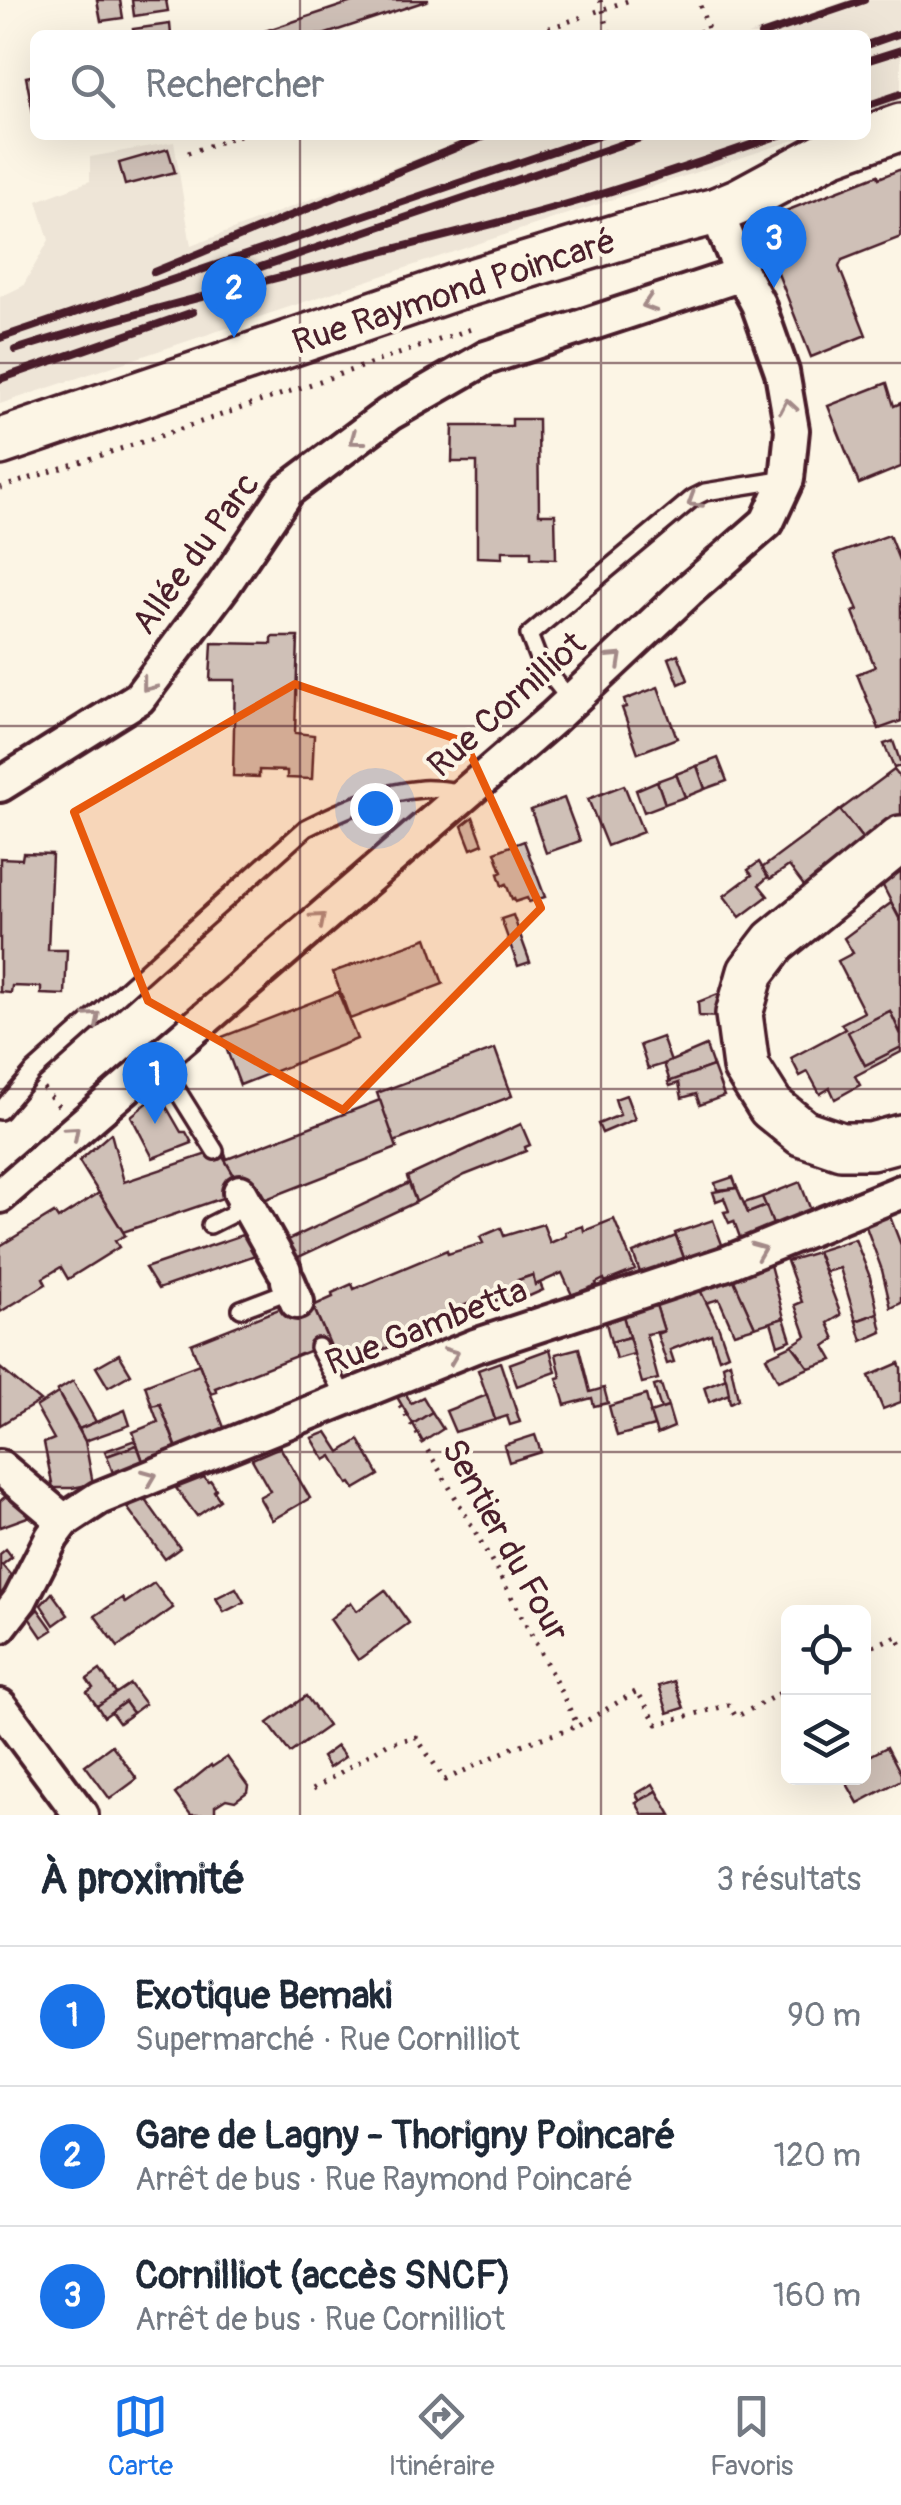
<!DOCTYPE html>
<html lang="fr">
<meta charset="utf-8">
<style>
body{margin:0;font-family:Pangolin,sans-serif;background:#f2f2f3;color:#1f2937}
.controls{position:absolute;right:30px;bottom:30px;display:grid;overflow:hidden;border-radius:15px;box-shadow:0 10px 40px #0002}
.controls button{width:90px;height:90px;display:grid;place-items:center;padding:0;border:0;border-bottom:2px solid #e0e1e3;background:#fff;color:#1f2937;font:50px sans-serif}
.you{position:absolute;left:375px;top:808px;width:35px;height:35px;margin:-25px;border:8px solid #fff;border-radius:50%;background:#1a73e8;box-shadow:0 0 0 15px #1a73e833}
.badge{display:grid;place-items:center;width:65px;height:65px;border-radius:50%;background:#1a73e8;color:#fff;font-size:32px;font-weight:700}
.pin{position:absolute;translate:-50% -82px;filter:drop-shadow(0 2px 5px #0008)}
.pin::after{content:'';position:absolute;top:52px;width:35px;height:30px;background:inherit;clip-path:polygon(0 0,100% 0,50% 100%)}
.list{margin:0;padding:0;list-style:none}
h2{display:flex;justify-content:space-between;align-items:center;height:130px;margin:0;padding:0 40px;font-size:42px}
h2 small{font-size:32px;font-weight:400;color:#747a83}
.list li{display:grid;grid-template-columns:65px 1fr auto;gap:30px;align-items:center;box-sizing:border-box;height:140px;padding:0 40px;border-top:2px solid #e0e1e3}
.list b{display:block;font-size:38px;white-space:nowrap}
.list p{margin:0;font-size:32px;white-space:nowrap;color:#747a83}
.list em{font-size:32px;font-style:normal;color:#747a83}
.icon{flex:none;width:55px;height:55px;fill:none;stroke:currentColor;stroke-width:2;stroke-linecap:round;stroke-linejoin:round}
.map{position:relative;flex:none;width:901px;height:1815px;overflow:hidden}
.search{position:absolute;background:#fff;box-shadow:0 10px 40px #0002;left:30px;right:30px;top:30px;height:110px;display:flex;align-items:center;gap:25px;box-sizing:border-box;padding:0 35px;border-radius:15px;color:#747a83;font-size:38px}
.sheet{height:550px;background:#fff}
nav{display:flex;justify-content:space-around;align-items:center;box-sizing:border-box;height:140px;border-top:2px solid #e0e1e3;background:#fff;font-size:28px;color:#747a83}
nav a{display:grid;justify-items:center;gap:5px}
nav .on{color:#1a73e8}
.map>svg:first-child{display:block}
.built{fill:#eee5d7}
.building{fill:#cfc0b7;stroke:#4a1f2b;stroke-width:2.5}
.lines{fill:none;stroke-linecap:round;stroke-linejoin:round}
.lane-casing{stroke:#4a1f2b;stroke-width:22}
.street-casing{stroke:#4a1f2b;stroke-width:40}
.secondary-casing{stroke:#4a1f2b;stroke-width:52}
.path{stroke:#4a1f2b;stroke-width:5;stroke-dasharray:2.5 8;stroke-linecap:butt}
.lane{stroke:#fcf5e5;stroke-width:15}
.street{stroke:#fcf5e5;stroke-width:32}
.secondary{stroke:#fcf5e5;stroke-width:45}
.rail{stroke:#4a1f2b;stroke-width:8}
.oneway{stroke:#a38a88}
.marked{fill:#e8590c;fill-opacity:0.2;stroke:#e8590c;stroke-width:8;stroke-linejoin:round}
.grid{fill:none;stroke:#4a1f2b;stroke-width:2.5;stroke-opacity:0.55}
.labels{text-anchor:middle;stroke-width:8;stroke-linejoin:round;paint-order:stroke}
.street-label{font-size:35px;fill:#4a1f2b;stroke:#fcf5e5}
</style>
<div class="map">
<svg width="901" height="1815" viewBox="0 0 901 1815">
<rect width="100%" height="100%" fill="#fcf5e5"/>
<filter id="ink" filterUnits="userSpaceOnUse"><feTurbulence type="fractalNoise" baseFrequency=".01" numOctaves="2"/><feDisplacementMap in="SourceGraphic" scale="20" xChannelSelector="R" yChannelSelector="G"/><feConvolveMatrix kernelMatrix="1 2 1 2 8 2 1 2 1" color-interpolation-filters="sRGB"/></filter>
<g filter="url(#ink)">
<!-- built -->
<g class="built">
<polygon points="848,0 901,0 901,105 866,116 866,35 747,35"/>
<polygon points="477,135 810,135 495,238 0,404 0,297 23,286 49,240 37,201 90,181 90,157 174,142 191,246"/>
</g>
<!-- building -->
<g class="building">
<polygon points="97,0 120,0 123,18 101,21"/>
<polygon points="132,0 166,0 168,11 134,16"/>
<polygon points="358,0 429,0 323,35 253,35"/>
<polygon points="170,24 171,35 134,35 133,29"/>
<polygon points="35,75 35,112 33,113 26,77"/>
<polygon points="168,149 175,172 125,185 119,163"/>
<polygon points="901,169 901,237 842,260 839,267 866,335 811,357 764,238 766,237 760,221 878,175 879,178"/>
<polygon points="887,383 894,406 901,403 901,467 859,484 828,406"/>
<polygon points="512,419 538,419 539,514 555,514 556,559 531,558 531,551 502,551 502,558 477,557 477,462 452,462 453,426 512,426"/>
<polygon points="889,535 901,565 901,721 879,729 857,674 875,667 853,612 858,610 834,555"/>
<polygon points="272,637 298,637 295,733 314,735 312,779 287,778 287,771 259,770 259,777 233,776 235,680 210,680 212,643 272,644"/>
<polygon points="678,654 688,680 679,684 669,658"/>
<polygon points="658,687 677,738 638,753 622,708 626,707 624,700"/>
<polygon points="893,741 901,764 901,766 894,768 884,744"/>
<polygon points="718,758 727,781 705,789 697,766"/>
<polygon points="697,766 705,789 685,797 676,774"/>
<polygon points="894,770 901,779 901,815 865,842 840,810"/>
<polygon points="676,774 685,797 665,804 657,781"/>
<polygon points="657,781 665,804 644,812 636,790"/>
<polygon points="624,785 643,832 607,846 588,799"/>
<polygon points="564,798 580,841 546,853 531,810"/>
<polygon points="840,810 865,842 805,887 789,866 770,879 762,868"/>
<polygon points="473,817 483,844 471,849 462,826"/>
<polygon points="524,841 545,897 529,902 527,898 515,902 514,898 512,899 506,884 502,886 498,874 502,872 495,852"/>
<polygon points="23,853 52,854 48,950 67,950 65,995 41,994 41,987 12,986 11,993 0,992 0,858 22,859"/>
<polygon points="759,862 768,877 759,885 768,896 740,917 724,896 752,875 748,870"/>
<polygon points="901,870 901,921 882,884"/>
<polygon points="891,903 901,922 901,1035 890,1011 848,1032 865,1065 901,1047 901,1052 855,1076 860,1085 835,1099 830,1088 820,1094 808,1072 800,1076 791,1058 845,1029 841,1024 864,1012 838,961 853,953 844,938"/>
<polygon points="513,915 530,962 518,966 501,919"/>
<polygon points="427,938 443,984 350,1019 333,972"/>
<polygon points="338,992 357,1039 240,1085 222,1037"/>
<polygon points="723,992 720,1017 699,1016 698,1002"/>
<polygon points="890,1011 901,1035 901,1047 865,1065 848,1032"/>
<polygon points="662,1037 671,1062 648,1069 640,1045"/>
<polygon points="706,1046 713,1066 670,1082 664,1064"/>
<polygon points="495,1049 512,1096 394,1142 377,1093"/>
<polygon points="713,1066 724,1096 700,1105 696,1094 682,1098 679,1083 670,1086 668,1082"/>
<polygon points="161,1092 167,1102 166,1106 181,1132 186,1132 192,1143 153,1158 131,1116"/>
<polygon points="626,1095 635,1119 602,1133 598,1124 620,1115 615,1099"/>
<polygon points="380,1100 397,1148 256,1203 243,1191 220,1151 224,1150 227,1159"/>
<polygon points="521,1124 530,1145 525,1147 526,1151 465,1175 416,1202 407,1177"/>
<polygon points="111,1133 124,1182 219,1150 243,1191 123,1232 79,1161"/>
<polygon points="733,1177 737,1188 717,1190 715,1183"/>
<polygon points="800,1182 812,1213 774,1228 762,1197"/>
<polygon points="409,1183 416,1202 286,1263 275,1246"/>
<polygon points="737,1188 748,1213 766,1206 775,1230 742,1243 734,1221 729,1223 724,1212 729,1211 724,1198 716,1201 713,1192"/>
<polygon points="99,1193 125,1235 115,1241 119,1247 68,1279 61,1267 43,1278 46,1284 0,1312 0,1246 54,1213 58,1219"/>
<polygon points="762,1197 766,1206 748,1213 744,1203"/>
<polygon points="889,1214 901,1245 901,1303 891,1308 882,1270 865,1224"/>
<polygon points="614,1219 635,1270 605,1282 604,1279 596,1283 597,1285 572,1295 562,1273 535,1285 533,1275 518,1280 525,1298 508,1304 505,1297 482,1306 479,1299 391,1338 394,1345 359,1360 356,1352 337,1360 313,1306 333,1297 332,1293 352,1284 354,1289 447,1250 448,1254 483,1243 480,1237 501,1228 504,1236 543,1224 550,1243 566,1236 565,1232 583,1226 584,1231"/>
<polygon points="713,1220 723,1247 686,1264 675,1233"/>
<polygon points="248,1233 261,1253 158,1289 145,1268"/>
<polygon points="676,1236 685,1261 642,1278 633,1253"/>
<polygon points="855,1239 870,1277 878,1313 856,1321 840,1268 825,1272 817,1251"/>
<polygon points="817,1252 841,1315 828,1323 835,1339 825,1346 833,1360 809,1368 792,1345 806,1336 795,1305 802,1302 787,1261"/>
<polygon points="769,1261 784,1318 755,1327 731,1275"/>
<polygon points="533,1275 535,1285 540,1283 543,1290 525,1298 518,1280"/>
<polygon points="733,1278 755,1327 734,1333 719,1299 706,1303 700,1290"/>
<polygon points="700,1290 719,1328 728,1354 719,1358 711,1334 670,1350 674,1362 667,1364 657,1334 664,1331 656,1305"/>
<polygon points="309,1297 329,1343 215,1388 217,1392 211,1394 191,1344"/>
<polygon points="656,1305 664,1331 646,1334 658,1379 642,1383 623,1316"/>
<polygon points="878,1313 882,1332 862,1341 856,1321"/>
<polygon points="623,1316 629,1337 611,1342 606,1323"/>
<polygon points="784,1318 791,1340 778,1345 771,1322"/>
<polygon points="629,1337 634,1354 616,1359 611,1342"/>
<polygon points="792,1345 809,1368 778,1381 766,1357"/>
<polygon points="579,1348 590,1392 604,1388 608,1403 594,1406 592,1398 565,1405 557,1378 561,1377 556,1354"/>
<polygon points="550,1349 556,1372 517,1386 509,1364"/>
<polygon points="119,1354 131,1374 108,1387 96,1367"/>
<polygon points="500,1362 520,1422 510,1425 507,1416 495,1420 478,1370"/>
<polygon points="730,1362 738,1399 730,1403 723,1365"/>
<polygon points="899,1363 901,1368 901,1402 883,1409 869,1376"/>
<polygon points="199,1364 225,1430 177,1448 160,1404 152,1406 145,1385"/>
<polygon points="0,1368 40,1401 0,1425"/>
<polygon points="726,1378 729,1394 709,1402 704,1387"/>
<polygon points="73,1381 96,1422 79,1429 57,1391"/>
<polygon points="661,1384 668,1407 661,1409 654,1386"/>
<polygon points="58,1393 85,1441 93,1484 72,1488 53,1488 44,1443 54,1439 36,1407"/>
<polygon points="406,1394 411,1403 423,1397 432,1412 413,1424 397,1397"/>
<polygon points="487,1395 495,1420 455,1432 446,1411"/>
<polygon points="646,1395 654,1426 617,1436 609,1406"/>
<polygon points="160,1404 178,1452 144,1464 133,1432 158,1422 152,1406"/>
<polygon points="668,1407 674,1427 657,1434 650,1413"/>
<polygon points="125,1410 130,1425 85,1441 79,1429"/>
<polygon points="432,1412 443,1429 423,1442 413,1424"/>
<polygon points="327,1432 340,1452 359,1440 379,1475 355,1489 351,1483 348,1484 332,1456 325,1460 312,1438"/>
<polygon points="535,1435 541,1452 509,1462 504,1445"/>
<polygon points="135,1440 137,1445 107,1456 105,1451"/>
<polygon points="137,1445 144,1464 114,1476 107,1456"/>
<polygon points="280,1447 310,1498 272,1520 259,1497 270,1491 252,1459"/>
<polygon points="204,1477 208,1482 211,1481 216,1489 214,1491 220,1500 197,1516 176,1488"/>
<polygon points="7,1495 33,1515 0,1527 0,1501"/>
<polygon points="145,1499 180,1548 165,1559 126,1506"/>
<polygon points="6,1549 12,1557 2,1565 18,1584 0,1606 0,1554"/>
<polygon points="154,1583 173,1608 118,1647 95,1616 122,1598 125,1603"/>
<polygon points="236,1588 244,1602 224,1612 216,1598"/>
<polygon points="385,1590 409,1623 358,1660 330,1619 351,1602 357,1611"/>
<polygon points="52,1593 68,1615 54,1625 41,1605"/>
<polygon points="38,1609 53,1630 42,1637 29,1618"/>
<polygon points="100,1670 117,1694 97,1706 87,1692 93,1688 87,1679"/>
<polygon points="674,1681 684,1708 668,1713 659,1686"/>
<polygon points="130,1684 145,1704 133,1713 125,1702 104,1717 97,1706"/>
<polygon points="306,1696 328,1726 290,1753 268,1723"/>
<polygon points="125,1702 133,1713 119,1723 111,1712"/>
<polygon points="112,1745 137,1779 110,1799 85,1765"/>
<polygon points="337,1746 345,1757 329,1768 322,1757"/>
<polygon points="887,1747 901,1774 901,1780 858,1803 847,1784 864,1778 864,1759"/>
<polygon points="227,1757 248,1786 247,1792 235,1801 226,1799 215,1806 215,1815 191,1815 175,1794 211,1765 212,1767"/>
<polygon points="653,1784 657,1791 640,1801 636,1794"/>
<polygon points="657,1791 671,1815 643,1815 636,1803"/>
</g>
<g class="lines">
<defs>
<g id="lane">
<polyline points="571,701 539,661 529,635 693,498 705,492 787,479"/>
<polyline points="157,1058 215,1151"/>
<path d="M0,1111L33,1072L306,828C342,810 381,792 422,789C435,788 450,791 463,792"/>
<polyline points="210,1225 232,1214 239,1196"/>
<polyline points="241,1309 283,1293 294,1300"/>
<polyline points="318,1347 345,1398"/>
</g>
<g id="street">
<polyline points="0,785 139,698 223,586 288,490 389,414 486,358 742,274"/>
<polyline points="240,1192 284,1270"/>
<polyline points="0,1196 553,718 688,591 767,522 787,479 792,430 782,372 758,304 742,274 716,211"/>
<polyline points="288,1281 297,1302"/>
<polyline points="0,1467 64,1521"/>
<polyline points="0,1626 20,1600 52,1537 64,1521 99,1498 475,1346 727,1263 901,1192"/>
<polyline points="0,1706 81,1815"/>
</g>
<g id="secondary">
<polyline points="0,442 458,286 626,235 716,211 740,201 831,152 901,127"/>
<polyline points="901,839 774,942 751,972 739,1014 746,1067 771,1107 803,1133 841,1146 871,1146 901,1138"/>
</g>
</defs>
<!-- lane casing -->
<use href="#lane" class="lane-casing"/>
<!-- street casing -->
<use href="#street" class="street-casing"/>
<!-- secondary casing -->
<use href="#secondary" class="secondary-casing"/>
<!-- path -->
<g class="path">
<polyline points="600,0 610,35"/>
<polyline points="595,12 630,0"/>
<polyline points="529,35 585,16"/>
<polyline points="689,35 708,29 698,0"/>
<polyline points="188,153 240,135"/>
<polyline points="0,488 166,434 471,329"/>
<polyline points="43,1088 59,1106"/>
<path d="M400,1406C465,1509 524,1617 578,1726L637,1691L657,1724L729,1705L736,1717L788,1689"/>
<polyline points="864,1650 897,1636 901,1645"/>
<polyline points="313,1789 387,1744 416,1737 445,1780 512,1748 578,1726"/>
</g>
<!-- lane -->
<use href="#lane" class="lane"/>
<!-- street -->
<use href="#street" class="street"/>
<!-- secondary -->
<use href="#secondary" class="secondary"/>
<!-- rail -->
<g class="rail">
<polyline points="761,35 864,0"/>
<polyline points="866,45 901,33"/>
<polyline points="866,61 901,50"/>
<polyline points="866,106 901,94"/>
<polyline points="154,272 487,135"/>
<polyline points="228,278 649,135"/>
<polyline points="0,338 601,135"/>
<path d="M15,350C186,296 362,259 535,213C618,191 699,162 780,135"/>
<polyline points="0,379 193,312"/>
</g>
</g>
<!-- one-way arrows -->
<defs><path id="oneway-chevron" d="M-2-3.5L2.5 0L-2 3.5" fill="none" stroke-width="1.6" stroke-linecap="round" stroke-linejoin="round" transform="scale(2.5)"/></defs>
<g class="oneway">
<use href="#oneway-chevron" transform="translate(649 304) rotate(162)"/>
<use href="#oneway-chevron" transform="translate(788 406) rotate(-100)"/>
<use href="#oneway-chevron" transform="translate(356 439) rotate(143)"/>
<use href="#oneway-chevron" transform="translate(694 501) rotate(148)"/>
<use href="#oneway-chevron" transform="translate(616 659) rotate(-43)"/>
<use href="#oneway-chevron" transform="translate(148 685) rotate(128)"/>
<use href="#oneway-chevron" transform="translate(319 919) rotate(-41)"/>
<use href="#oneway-chevron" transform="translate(94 1018) rotate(-42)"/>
<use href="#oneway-chevron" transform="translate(73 1132) rotate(-41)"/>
<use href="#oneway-chevron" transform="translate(759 1250) rotate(-22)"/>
<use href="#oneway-chevron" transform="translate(452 1355) rotate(-22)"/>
<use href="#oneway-chevron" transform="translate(150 1477) rotate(-22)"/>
</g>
</g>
<!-- marked area -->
<path class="marked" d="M295,684L465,742L541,908L343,1110L148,1001L74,812Z"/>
<!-- grid -->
<path class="grid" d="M300,0V35M601,0V35M300,135V1815M601,135V1815M0,363H901M0,726H901M0,1089H901M0,1452H901"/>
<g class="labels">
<!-- street labels -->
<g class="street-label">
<text transform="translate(454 291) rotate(-18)" y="12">Rue Raymond Poincaré</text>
<text transform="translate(195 553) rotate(-54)" y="12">Allée du Parc</text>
<text transform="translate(506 704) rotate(-42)" y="12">Rue Cornilliot</text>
<text transform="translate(426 1326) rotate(-21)" y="12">Rue Gambetta</text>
<text transform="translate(506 1540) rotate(61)" y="12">Sentier du Four</text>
</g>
</g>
</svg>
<div class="controls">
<button><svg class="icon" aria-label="locate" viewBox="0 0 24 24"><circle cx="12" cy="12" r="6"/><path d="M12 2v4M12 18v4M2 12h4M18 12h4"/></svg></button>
<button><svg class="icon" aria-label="layers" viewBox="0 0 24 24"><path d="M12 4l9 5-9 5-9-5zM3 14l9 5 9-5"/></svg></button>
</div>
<div class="you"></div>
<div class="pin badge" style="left:155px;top:1124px">1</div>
<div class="pin badge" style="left:234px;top:338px">2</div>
<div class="pin badge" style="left:774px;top:288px">3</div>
<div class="search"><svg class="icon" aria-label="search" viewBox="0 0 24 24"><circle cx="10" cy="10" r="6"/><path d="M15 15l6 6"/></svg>Rechercher</div>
</div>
<section class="sheet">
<h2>À proximité<small>3 résultats</small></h2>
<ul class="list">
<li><span class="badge">1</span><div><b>Exotique Bemaki</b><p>Supermarché · Rue Cornilliot</p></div><em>90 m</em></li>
<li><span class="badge">2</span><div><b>Gare de Lagny - Thorigny Poincaré</b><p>Arrêt de bus · Rue Raymond Poincaré</p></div><em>120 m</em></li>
<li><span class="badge">3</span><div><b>Cornilliot (accès SNCF)</b><p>Arrêt de bus · Rue Cornilliot</p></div><em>160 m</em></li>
</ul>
</section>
<nav>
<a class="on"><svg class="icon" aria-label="map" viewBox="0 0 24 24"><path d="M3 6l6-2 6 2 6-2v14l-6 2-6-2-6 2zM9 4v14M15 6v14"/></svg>Carte</a>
<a><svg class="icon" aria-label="directions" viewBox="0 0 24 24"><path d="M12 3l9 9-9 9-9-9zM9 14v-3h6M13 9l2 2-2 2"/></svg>Itinéraire</a>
<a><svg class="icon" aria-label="saved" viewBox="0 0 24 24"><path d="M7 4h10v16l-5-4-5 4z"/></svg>Favoris</a>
</nav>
